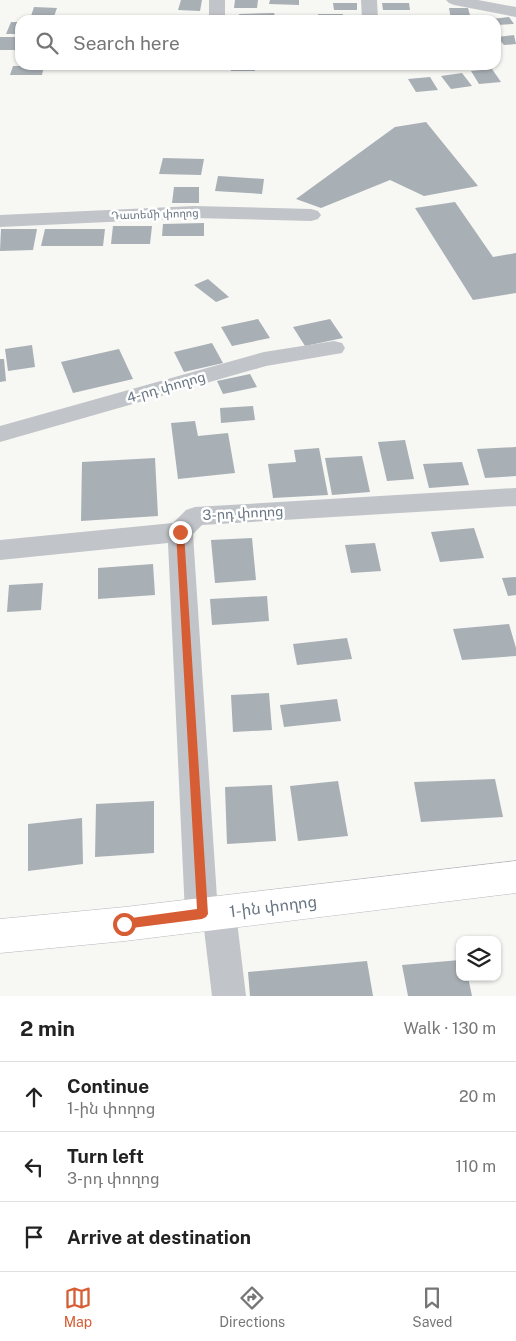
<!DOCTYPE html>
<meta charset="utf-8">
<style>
body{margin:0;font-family:"Public Sans","Noto Sans Armenian",sans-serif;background:#f6f6f6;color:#222}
.controls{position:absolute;right:15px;bottom:15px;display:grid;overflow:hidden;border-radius:10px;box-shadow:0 1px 4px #0004}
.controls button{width:45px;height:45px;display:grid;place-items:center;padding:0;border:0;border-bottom:1px solid #e0e0e0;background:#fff;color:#222;font:25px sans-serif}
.stop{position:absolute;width:15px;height:15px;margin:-11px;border:4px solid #d75e34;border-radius:50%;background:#fff}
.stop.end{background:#d75e34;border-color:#fff;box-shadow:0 1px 5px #0008}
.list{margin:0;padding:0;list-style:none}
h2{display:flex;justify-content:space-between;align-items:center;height:65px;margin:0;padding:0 20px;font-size:21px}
h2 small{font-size:16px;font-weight:400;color:#767676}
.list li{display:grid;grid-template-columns:32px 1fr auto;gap:15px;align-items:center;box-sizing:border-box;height:70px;padding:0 20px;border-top:1px solid #e0e0e0}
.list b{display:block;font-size:19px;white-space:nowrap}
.list p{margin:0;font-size:16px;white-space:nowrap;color:#767676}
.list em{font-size:16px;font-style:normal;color:#767676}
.icon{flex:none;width:28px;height:28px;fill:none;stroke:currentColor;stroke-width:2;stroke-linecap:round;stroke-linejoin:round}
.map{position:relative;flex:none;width:516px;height:996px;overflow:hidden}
.search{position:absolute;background:#fff;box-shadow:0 1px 4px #0004;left:15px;right:15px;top:15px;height:55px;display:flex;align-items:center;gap:12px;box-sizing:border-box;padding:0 18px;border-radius:15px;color:#767676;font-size:19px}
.sheet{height:275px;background:#fff}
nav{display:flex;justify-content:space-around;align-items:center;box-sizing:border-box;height:70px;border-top:1px solid #e0e0e0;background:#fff;font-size:14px;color:#767676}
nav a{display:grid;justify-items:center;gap:2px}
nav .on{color:#d75e34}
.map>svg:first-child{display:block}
.building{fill:#a8afb5}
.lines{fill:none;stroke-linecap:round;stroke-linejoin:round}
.major-casing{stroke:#b4b8bc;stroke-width:1}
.minor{fill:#c1c4c8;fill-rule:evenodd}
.major{fill:#fff;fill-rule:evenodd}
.route{fill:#d75e34}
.labels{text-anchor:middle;stroke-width:5;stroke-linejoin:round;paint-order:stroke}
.far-street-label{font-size:11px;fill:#687683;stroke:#fff}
.street-label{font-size:14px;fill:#687683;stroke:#fff}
.near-street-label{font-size:16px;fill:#687683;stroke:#fff}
</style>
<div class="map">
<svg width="516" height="996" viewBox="0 0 516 996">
<rect width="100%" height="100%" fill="#f7f7f4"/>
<!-- building -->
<g class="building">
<polygon points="181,0 202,0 200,11 178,10"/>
<polygon points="235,0 258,0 257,8 234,8"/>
<polygon points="270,0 299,0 299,5 269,4"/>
<polygon points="333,3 357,3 357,10 334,10"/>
<polygon points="382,3 409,3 410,10 383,10"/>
<polygon points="34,7 57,8 53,19 30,19"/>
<polygon points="449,8 468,8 471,19 451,19"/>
<polygon points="274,13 276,20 240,20 239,14"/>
<polygon points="318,14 343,14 343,20 319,20"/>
<polygon points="381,16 401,16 402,20 382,20"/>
<polygon points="509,17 514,24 496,25 496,20 483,20"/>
<polygon points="11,22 20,22 20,34 6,34"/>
<polygon points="514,35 516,44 504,45 497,37"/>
<polygon points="0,37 20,37 17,50 0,50"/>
<polygon points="230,65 255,65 255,71 231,71"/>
<polygon points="13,66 44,66 42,75 10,75"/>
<polygon points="492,69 501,82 479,84 471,71"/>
<polygon points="462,73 472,86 451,89 441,76"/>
<polygon points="430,77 438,90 416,92 408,79"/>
<polygon points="426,122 478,186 424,196 390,180 321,208 296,199 395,127"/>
<polygon points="163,158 204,159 201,175 159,174"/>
<polygon points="218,176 264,179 262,194 215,191"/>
<polygon points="174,187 199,187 199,203 172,203"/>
<polygon points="455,202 493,257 516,253 516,293 473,300 415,208"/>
<polygon points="204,223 204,236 162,236 163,224"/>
<polygon points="113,226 152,226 150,244 111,244"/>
<polygon points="1,229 37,229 33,250 0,251"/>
<polygon points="45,229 105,229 103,246 41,246"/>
<polygon points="208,279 229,297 216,302 194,285"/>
<polygon points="258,319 270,338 232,346 221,327"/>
<polygon points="330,319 343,338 305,346 293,327"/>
<polygon points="212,343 223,363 184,372 174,352"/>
<polygon points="32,345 35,367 8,371 5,349"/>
<polygon points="119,349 133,379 73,393 61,362"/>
<polygon points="0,359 4,359 6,381 0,382"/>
<polygon points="250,374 257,387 223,394 217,381"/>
<polygon points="253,406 255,420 221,423 220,408"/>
<polygon points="195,421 198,436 228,433 235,473 178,479 171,423"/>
<polygon points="405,440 414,479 387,481 378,442"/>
<polygon points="516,447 516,476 485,478 477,449"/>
<polygon points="319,448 328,495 273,498 268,464 296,462 294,450"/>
<polygon points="362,456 370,492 332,495 325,458"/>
<polygon points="155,458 158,516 81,521 82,462"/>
<polygon points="462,462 469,485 429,488 423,464"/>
<polygon points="474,528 484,558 440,562 431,532"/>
<polygon points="252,538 256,580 215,583 211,540"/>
<polygon points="375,543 381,571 351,573 345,545"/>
<polygon points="153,564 155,595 98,599 98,568"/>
<polygon points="516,577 516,595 508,596 502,578"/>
<polygon points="43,583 41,610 7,612 9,585"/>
<polygon points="267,596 269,621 212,625 210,599"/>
<polygon points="509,624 516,648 516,656 462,660 453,629"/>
<polygon points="347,638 352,659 297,665 293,644"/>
<polygon points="269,693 272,730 233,732 231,695"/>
<polygon points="337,699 341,721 284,727 280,705"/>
<polygon points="495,779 503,817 421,822 414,782"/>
<polygon points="338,781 348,836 298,841 290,786"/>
<polygon points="272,785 276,841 227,844 225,787"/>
<polygon points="154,801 154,853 95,857 96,804"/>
<polygon points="82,818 83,864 28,871 28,824"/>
<polygon points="460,960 460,977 468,977 472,996 408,996 402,965"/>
<polygon points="367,961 373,996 250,996 248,972"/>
</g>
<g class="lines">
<defs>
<polygon id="major" points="516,861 516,893 125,941 0,953 0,919 125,907"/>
</defs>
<!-- major casing -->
<use href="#major" class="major-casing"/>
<!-- minor -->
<g class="minor">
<rect x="209" y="0" width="16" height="20"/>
<polygon points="361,0 377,0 378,20 362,20"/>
<polygon points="446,0 478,0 516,7 516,17 454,5 449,3"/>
<polygon points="194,206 311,209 318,211 321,215 318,219 311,221 194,218 0,227 0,215"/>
<polygon points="334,341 342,343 345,348 342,353 266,366 0,442 0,426 264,352"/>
<polygon points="516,488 516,506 202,525 193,534 217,898 231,902 236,913 246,996 212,996 204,929 190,925 185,914 168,543 0,560 0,540 173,523 186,510 195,507"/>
</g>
<!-- major -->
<use href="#major" class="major"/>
</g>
<!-- route -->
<polygon class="route" points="180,529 184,532 208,914 206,917 202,919 124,929 121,927 119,924 121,920 124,919 197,909 176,532"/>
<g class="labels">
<!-- far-street labels -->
<g class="far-street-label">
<text transform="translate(155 214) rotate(-2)" y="4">Դատեմի փողոց</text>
</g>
<!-- street labels -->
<g class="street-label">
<text transform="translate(166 387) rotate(-16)" y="5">4-րդ փողոց</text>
<text transform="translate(243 513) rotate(-3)" y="5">3-րդ փողոց</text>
</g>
<!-- near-street labels -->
<g class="near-street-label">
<text transform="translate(273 906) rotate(-7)" y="6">1-ին փողոց</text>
</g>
</g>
</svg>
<div class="controls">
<button><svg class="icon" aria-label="layers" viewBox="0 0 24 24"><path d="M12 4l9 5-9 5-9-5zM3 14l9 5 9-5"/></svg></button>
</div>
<div class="stop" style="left:124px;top:924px"></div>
<div class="stop end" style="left:180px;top:532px"></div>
<div class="search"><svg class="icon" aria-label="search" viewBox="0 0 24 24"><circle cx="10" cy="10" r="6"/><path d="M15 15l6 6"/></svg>Search here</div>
</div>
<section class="sheet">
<h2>2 min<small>Walk · 130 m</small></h2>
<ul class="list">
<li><svg class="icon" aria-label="ahead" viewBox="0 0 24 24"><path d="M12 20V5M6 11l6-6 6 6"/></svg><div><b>Continue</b><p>1-ին փողոց</p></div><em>20 m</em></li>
<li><svg class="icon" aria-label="left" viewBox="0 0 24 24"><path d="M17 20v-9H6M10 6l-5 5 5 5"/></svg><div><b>Turn left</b><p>3-րդ փողոց</p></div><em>110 m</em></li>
<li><svg class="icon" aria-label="arrive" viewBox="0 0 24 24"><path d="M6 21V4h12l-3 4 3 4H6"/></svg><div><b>Arrive at destination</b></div></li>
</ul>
</section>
<nav>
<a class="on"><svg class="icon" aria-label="map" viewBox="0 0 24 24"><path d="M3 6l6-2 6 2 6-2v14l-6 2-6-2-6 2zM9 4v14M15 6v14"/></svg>Map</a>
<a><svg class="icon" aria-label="directions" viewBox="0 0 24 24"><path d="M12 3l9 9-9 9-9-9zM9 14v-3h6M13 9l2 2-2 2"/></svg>Directions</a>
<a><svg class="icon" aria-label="saved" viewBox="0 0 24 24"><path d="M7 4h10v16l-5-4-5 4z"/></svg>Saved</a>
</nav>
